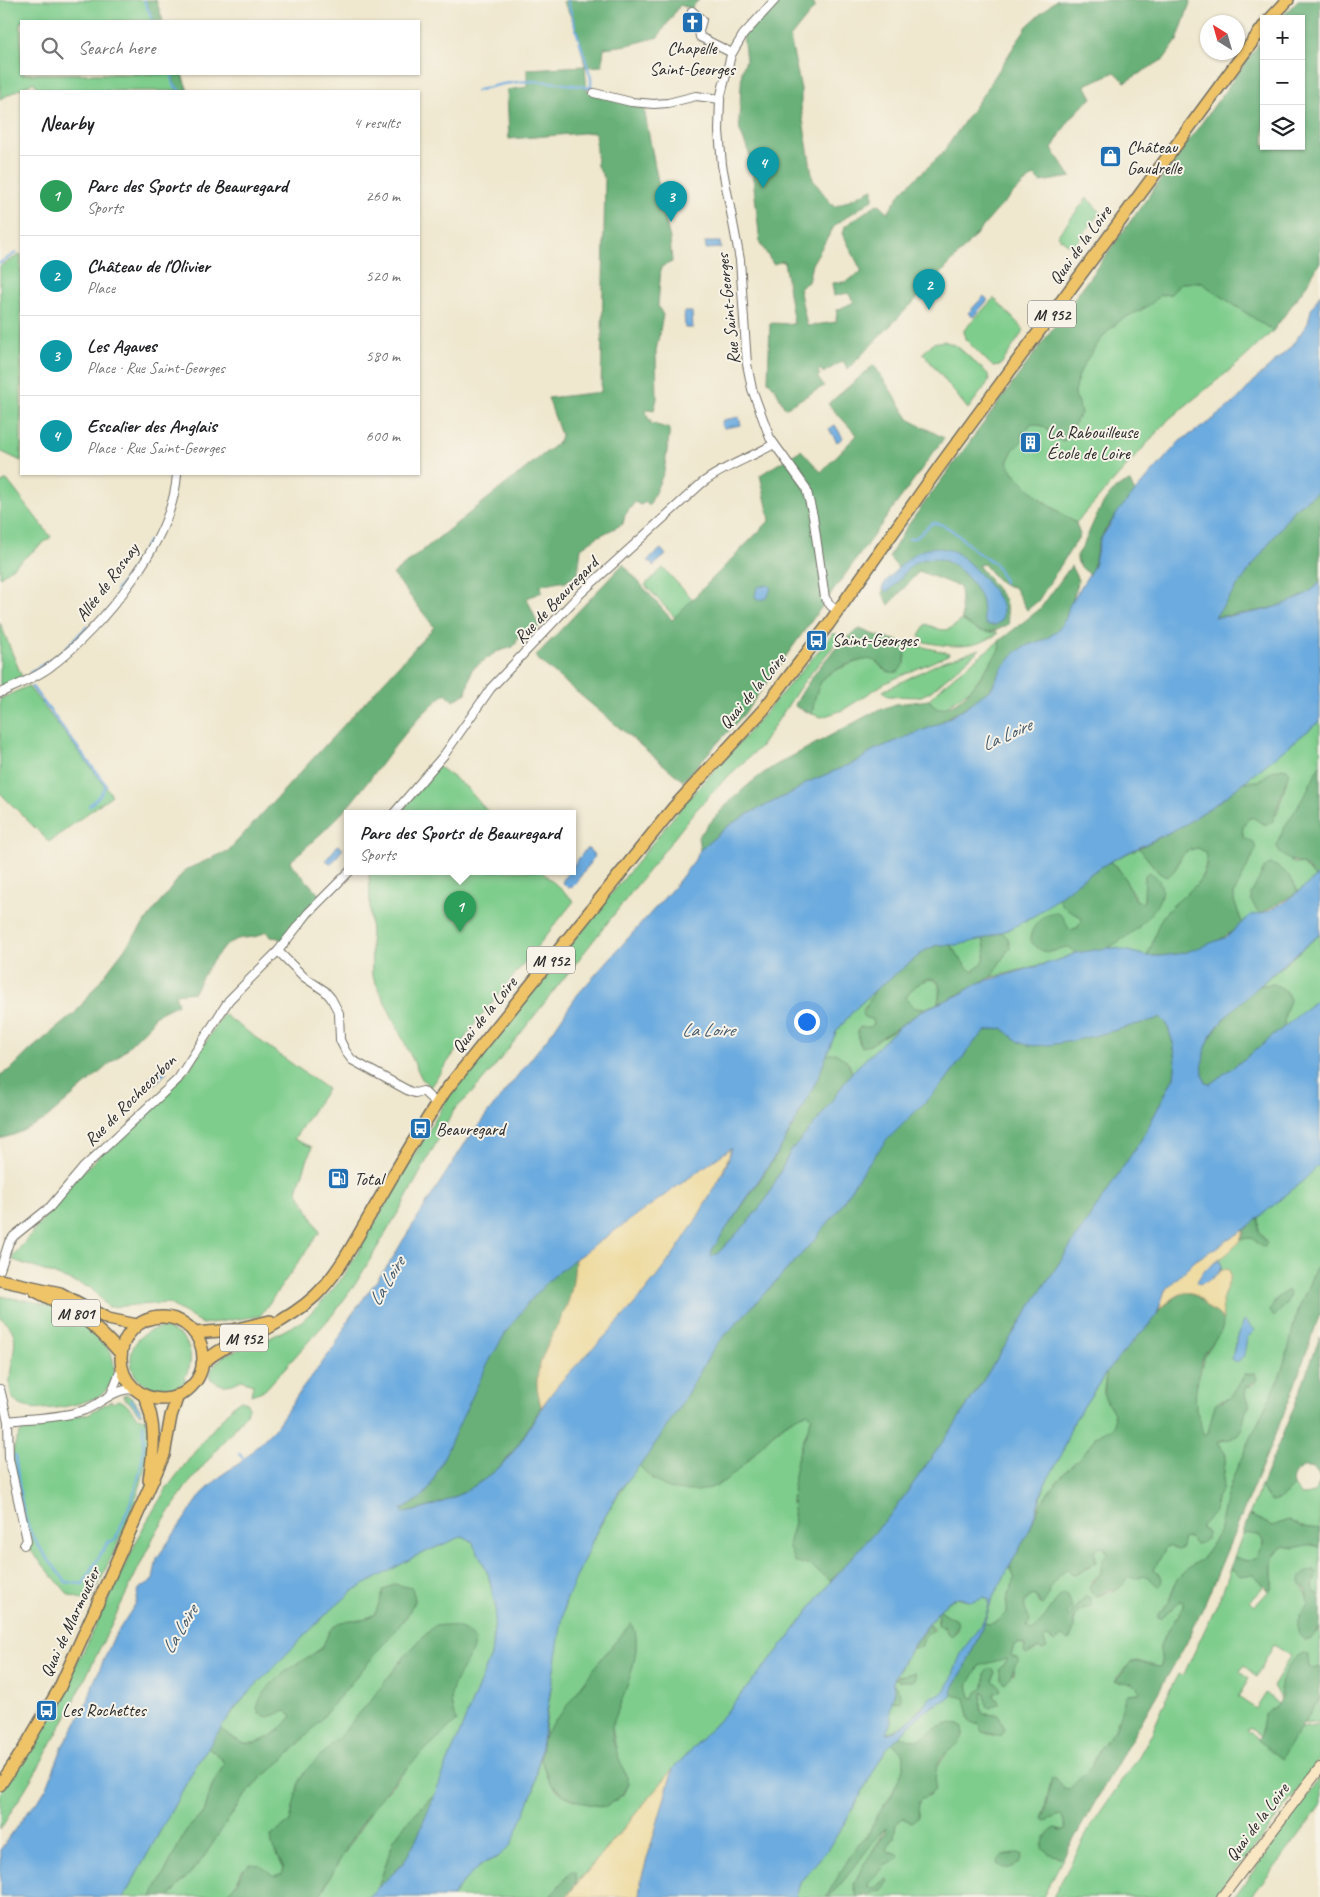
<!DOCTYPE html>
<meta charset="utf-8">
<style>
body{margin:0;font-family:Caveat,sans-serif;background:#f6f6f6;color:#202124}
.controls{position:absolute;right:15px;top:15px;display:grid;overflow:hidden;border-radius:0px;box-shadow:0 1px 4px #0004}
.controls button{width:45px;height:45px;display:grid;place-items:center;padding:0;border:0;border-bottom:1px solid #e0e0e0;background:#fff;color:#202124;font:25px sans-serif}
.compass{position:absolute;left:1200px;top:15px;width:45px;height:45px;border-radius:50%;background:#fff;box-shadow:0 1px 4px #0004;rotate:323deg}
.you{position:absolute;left:806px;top:1021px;width:18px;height:18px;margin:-12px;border:4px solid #fff;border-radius:50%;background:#1a73e8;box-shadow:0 0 0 8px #1a73e833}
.badge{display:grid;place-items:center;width:32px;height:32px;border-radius:50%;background:#1f6fb2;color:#fff;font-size:16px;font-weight:700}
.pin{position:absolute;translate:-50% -41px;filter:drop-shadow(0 1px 2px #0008)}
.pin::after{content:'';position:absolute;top:26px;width:18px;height:15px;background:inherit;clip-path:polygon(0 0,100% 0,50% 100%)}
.popup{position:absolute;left:344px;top:810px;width:232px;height:65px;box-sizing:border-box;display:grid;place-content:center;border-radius:0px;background:#fff;filter:drop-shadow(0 1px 4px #0005);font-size:16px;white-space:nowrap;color:#757577}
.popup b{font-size:19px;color:#202124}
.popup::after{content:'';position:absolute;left:50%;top:100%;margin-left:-10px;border:10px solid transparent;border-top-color:#fff}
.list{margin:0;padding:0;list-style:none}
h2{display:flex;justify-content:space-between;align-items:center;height:65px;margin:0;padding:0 20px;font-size:21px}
h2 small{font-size:16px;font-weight:400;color:#757577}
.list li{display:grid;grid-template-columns:32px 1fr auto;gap:15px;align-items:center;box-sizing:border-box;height:80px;padding:0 20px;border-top:1px solid #e0e0e0}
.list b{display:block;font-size:19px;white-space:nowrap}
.list p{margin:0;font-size:16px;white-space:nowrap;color:#757577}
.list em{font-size:16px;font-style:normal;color:#757577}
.icon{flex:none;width:28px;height:28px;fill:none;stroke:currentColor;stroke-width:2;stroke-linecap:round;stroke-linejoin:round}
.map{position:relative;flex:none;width:1320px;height:1897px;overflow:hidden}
.search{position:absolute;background:#fff;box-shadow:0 1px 4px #0004;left:20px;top:20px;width:400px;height:55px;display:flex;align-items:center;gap:12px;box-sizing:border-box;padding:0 18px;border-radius:0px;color:#757577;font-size:19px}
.panel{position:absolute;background:#fff;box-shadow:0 1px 4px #0004;left:20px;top:90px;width:400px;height:385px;border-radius:0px}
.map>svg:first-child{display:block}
.green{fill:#7fcd8d;stroke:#557c5c;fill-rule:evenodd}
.forest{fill:#67b078;stroke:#496e52}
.sand{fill:#eeda9e;stroke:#8c8264}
.water{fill:#6cabdf;stroke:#4c6b85;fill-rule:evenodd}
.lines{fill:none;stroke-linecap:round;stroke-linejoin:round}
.stream{stroke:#6cabdf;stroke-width:2.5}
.street-casing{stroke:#706d64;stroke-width:10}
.secondary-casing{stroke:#706d64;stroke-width:12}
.primary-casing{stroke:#706d64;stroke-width:14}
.street{stroke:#fff;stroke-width:8}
.secondary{stroke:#f9e7c3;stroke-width:10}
.primary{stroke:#efc469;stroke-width:11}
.labels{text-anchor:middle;stroke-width:4;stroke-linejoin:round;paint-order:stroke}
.shield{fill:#f7f3e8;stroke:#686764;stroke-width:1}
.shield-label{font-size:16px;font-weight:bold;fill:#2b2b2b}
.poi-label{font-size:18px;fill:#2b2b2b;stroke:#f7f3e8;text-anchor:start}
.street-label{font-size:18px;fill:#2b2b2b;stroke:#f7f3e8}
.water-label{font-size:19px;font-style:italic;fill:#42586a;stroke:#f7f3e8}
</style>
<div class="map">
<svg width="1320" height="1897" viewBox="0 0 1320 1897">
<rect width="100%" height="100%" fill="#f7f3e8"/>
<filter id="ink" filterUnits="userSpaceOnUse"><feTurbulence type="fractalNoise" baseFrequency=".02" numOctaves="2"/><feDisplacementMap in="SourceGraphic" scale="10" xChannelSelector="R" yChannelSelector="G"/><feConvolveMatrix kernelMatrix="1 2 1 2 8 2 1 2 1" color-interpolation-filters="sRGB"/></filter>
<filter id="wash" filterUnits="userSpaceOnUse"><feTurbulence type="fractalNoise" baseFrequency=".0096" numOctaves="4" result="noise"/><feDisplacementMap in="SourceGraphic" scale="20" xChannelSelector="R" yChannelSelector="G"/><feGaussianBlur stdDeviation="1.12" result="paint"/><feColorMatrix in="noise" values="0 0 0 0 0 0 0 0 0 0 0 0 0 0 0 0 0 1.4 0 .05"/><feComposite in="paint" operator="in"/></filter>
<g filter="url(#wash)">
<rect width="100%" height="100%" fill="#efe7ce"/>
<!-- green -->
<g class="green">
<polygon points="0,0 145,0 152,21 21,21 21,74 171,74 177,91 39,91 34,82 0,99"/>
<polygon points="1087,198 1100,212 1073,248 1057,236"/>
<polygon points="21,254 21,461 0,451 0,266"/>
<path d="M1200,282L1273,331L1241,361L1169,419L1076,523C1050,506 1023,489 1007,462L1013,450L1022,440L1021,435L1032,423L1045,427L1052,437L1064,441L1081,413C1080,407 1076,400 1075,394C1073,373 1104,331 1121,320C1137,310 1146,311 1160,295L1171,294L1181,283Z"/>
<polygon points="994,298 1024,330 1000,366 993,367 965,339 964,330"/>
<polygon points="944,341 957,346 988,374 989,381 968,409 923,353 933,343"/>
<polygon points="7,480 51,537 0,577 0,484"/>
<polygon points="663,568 698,605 679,622 645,585"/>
<path d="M962,620C973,628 982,634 997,632V634C973,650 951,647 924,642L919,636L926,624C945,632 946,633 962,620Z"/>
<polygon points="0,623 24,682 0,691"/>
<path d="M833,634H837L840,638L802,684L761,746L723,781L696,810L491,1071L469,1096L454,1110L402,1206L356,1283L335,1312L265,1390L251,1395L253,1384L241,1380C229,1387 220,1387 210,1378L212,1368L224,1355L270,1338L302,1321L322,1302L344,1276L450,1094L688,799L734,749Z"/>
<polygon points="999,641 1000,649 972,688 943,709 936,708 929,700 930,698 954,676"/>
<path d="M906,643L949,653L948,655L885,683L843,710L822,717L812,714C814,702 816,685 825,677C831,671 861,659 869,659C876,660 880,666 884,670L905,663Z"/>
<polygon points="980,649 930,692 919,697 888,696 883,691 941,662"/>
<polygon points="28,686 112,795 49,842 0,793 0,699"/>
<path d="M1320,721V765L1305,795L1278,840L1293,863L1303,864L1315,878L1298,892C1293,879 1284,868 1270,864L1255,909L1260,914L1248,917L1242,923C1240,915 1236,908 1234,901C1231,890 1247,866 1253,857C1247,845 1233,824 1253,817L1265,825L1277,813L1287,780L1266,775L1259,781L1244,782Z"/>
<polygon points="436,765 466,787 489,813 401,813"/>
<path d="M1139,848L1159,873L1177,867C1182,853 1183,850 1198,848L1205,852C1210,871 1195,888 1181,900C1178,903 1174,905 1171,907C1160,921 1155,940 1147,956L1116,948H1107L1138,928L1161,897L1145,881L1144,901L1141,903L1137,901L1117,866L1109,862Z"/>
<polygon points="369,871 541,871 574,901 477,1021 430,1087 422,1079 372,975"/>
<path d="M1061,895L1059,899L1073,913L1081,917L1082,921L1077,928L1070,930L1048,914L1036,924L1052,952C1061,948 1068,943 1076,953L1059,960L993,977L995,970L1010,947L1008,938L1002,932C1024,924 1042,909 1061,895Z"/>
<polygon points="1320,934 1320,997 1284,1027 1285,1013 1290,1000 1273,984 1259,986"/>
<path d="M983,939L986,953L982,965L972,971C962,966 959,953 950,945Z"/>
<path d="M930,979C943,981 939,992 938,1003C925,1009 914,1013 906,999C909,987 920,983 930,979Z"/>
<polygon points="874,991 871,999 862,1011 872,1020 873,1024 870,1027 858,1030 859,1043 870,1045 900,1026 852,1072 849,1064 826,1055 836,1032 854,1010"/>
<polygon points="223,1014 327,1089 294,1139 312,1147 297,1190 320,1232 260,1316 203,1324 168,1303 108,1307 91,1288 11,1259 75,1179 189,1070"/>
<path d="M1320,1164V1258L1296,1315L1288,1351L1280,1376L1236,1470L1228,1492L1219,1533L1202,1559L1187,1569L1174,1586L1169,1602L1158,1614L1162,1618L1180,1600L1184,1602V1607C1179,1613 1161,1640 1160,1646C1159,1653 1163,1659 1161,1666L1158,1667L1151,1664L1126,1667L1116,1679L1118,1683C1128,1681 1134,1682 1140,1691L1139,1693L1128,1694L1126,1696L1115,1730L1100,1748L1092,1766L1069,1789L1064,1788L1056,1778L1052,1777L1043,1815L1046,1821L1059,1815L1062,1817L1066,1829L1061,1830L1056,1828L1050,1854L1063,1858L1043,1897H867L874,1892L881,1891L883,1881C879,1886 875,1889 868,1888V1884L886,1865L892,1863L893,1852H888L886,1849L894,1838L896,1824L902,1818L918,1812L919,1801L931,1794L936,1783C932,1771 940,1762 946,1754C952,1746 955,1733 960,1724L948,1723C933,1732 918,1747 900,1736L927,1709L947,1699L951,1695L965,1697L970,1720L973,1724H979L985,1733L997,1736L1004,1727L997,1715L983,1714C980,1710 981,1696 984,1692L986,1695L987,1704L999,1701L993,1696L995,1692L1000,1691L993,1680L995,1672L992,1668L985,1673L984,1688L973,1699C965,1690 969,1672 979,1666C983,1664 1002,1659 1007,1657V1661L1001,1666L1013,1674L1015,1659L1011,1656L1014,1645L1020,1643L1026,1647L1024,1650L1031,1653L1040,1648L1045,1637L1050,1638L1051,1640L1058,1641L1061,1636L1069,1641L1074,1628V1617L1080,1610L1089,1607L1079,1603L1069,1617L1067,1614L1072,1607L1058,1599L1038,1627L1032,1631L1027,1627L1028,1616C1020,1609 1025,1597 1035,1595L1039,1604L1048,1595L1049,1588L1065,1570H1068L1073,1575L1090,1567L1096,1561L1094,1552L1099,1547H1104L1108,1554L1102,1560L1101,1573L1092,1581L1090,1590L1097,1596L1118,1589L1130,1577L1140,1578L1144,1575H1148L1154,1583L1160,1575L1154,1570L1166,1547L1169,1546L1174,1549L1182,1548L1183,1540L1186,1538H1189L1195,1544L1207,1539L1208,1534L1207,1532L1201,1529V1526L1215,1511L1216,1500L1222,1489L1226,1454L1218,1442L1233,1438L1246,1411L1249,1407V1401L1245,1396L1246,1388L1255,1384L1251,1373L1245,1374L1230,1398L1219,1401L1213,1413L1208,1433L1204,1435L1201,1430L1199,1415L1196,1412L1195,1390L1205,1355L1222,1329V1300L1225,1291L1224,1269L1220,1272L1222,1266L1220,1260L1240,1239L1252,1238L1261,1246L1265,1240L1259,1231V1217L1305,1179ZM1244,1320L1254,1331L1248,1336L1232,1359L1235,1344Z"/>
<path d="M0,1296C19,1300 42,1301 59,1310C74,1317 103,1339 111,1353C114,1361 116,1376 111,1383C109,1386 105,1392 102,1394C86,1405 29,1417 15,1401C2,1387 18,1351 14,1335C12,1328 5,1321 0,1317Z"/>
<path d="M159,1328C187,1329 199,1356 184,1378L186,1381C178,1388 171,1392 161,1392L160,1389C122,1386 121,1335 159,1328Z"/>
<path d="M1106,1373C1106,1380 1103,1388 1104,1394C1106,1408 1120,1410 1113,1428L1096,1436L1088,1449L1066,1471L1037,1511L1045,1484L1061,1454L1072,1424Z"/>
<polygon points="127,1395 134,1400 143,1414 138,1413 129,1402 122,1396"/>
<path d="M118,1400C126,1401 131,1411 137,1417L146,1419C159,1470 114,1549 93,1596L87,1601L69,1595L31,1551L13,1467L12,1454L16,1441L21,1432L28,1427L38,1423L88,1414L111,1401L113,1403Z"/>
<polygon points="241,1400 246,1402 249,1407 247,1413 185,1488 154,1536 71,1708 38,1768 0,1830 0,1793 50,1715 87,1644 144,1526 167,1488 206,1437 235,1404"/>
<path d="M808,1413L812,1417L797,1459L792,1501L794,1523L791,1535L801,1565L808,1564L831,1581L786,1641L724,1715L673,1769L575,1885L577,1877L571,1871L550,1897H452C465,1879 477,1864 498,1857L534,1789L540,1756C543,1764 545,1775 550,1782C562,1800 587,1804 606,1807L625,1793L629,1783L617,1754L612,1727L633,1666L636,1649L634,1627L544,1735L561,1621C564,1603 572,1586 579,1570C596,1531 614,1498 639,1465L653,1480L748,1461L767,1439L785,1424L799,1415Z"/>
<path d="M1320,1481V1529L1302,1527L1288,1520L1273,1526L1249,1515L1261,1486L1267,1497L1283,1496L1293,1486L1302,1495C1312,1495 1317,1491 1320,1481Z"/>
<path d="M1243,1533H1254L1262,1538C1265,1546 1258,1556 1251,1561L1242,1560L1234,1557Z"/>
<path d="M463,1536L472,1541L476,1548L488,1574L492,1590L496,1610L491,1656L436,1792L408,1821L394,1839L378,1888L368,1897H319L335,1868L375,1805L454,1715C449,1698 450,1691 458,1675L434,1626L404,1657L371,1700L340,1736L305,1771L290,1822L281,1829L272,1845L284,1869L282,1874L274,1876L243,1869C239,1877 235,1887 228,1893C217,1897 183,1897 169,1897L201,1861L242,1799L258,1781L286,1757L311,1731L407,1616L415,1599L379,1605L375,1614L363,1620H349L330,1630L322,1648L315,1653L278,1713L287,1711L292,1716C282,1729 263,1746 245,1743C236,1741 227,1733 220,1729C244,1695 273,1666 302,1638C318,1622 335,1605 353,1591C385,1569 426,1550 463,1536Z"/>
<path d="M1306,1544L1320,1547V1597L1313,1589V1583L1316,1579L1300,1583C1308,1594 1313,1618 1317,1633L1320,1627V1667L1313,1669L1309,1667L1308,1663L1280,1686L1281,1700L1273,1686L1291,1656L1274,1645L1256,1677L1245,1665L1240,1671L1249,1679L1238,1697L1256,1709L1266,1693L1279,1705C1263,1716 1263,1718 1261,1737L1249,1727L1247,1730L1280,1758L1301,1728L1320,1725V1759L1259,1842L1213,1897H1053L1092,1824L1139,1756L1151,1735L1166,1700L1165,1699L1178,1674L1183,1676L1222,1593L1231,1568C1238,1577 1244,1575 1254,1573L1258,1575L1263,1587L1250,1601L1255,1606L1272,1587C1274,1571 1266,1557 1284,1546L1294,1548Z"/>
<polygon points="1010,1566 1015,1579 1008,1595 1006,1613 998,1621 990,1624 984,1623 992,1599"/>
<path d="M984,1597L989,1599C990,1619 972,1635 963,1651C955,1665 955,1680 943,1692C939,1697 934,1695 930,1698C926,1701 922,1706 919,1710C909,1722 901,1729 885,1734L891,1722L890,1710L892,1701L896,1702L899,1692L893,1682L894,1678L900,1681L902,1675L895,1676L912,1648L921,1647L925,1635L934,1629L929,1624L937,1613L939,1615L937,1621L941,1627L946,1628L947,1633L957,1632L958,1626L957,1621L940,1610L946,1603L956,1598L968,1601Z"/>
<polygon points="1320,1698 1320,1722 1303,1724"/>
<polygon points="892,1742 904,1755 904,1767 891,1796 877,1815 867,1837 857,1844 854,1850 826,1897 795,1897 801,1881 827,1850 846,1821 886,1749"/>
<polygon points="208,1747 221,1758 224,1764 212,1786 204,1813 187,1829 152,1897 124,1897 198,1762"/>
<polygon points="1320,1778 1320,1807 1280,1861 1251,1897 1234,1897 1269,1850 1268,1848"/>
<path d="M887,1827L856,1879L854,1885L857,1897H828C851,1877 864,1847 887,1827Z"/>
</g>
<!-- forest -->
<g class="forest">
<polygon points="145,0 156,0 163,21 152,21"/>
<path d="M568,0H699L691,8L692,9L680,5L658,37L628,45L604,48L602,66L585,67L587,91L643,104L659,187L667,209L663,210L670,239L672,262L661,267L658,306L663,315L656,351L657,399L654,410L648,409L646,412L649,420H651L650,423L670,429L664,472L649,506L646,502L640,505L635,502L625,515L623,524L597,537L581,548L578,574L564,583L560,581L541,585L542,592L527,598L539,627L530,634L516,640L517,642L513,647L496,652L472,669L466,693L453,701L446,693C408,723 382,765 351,803C333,824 310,843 290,862L323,899L283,946L279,938L270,937L266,931C255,941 245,935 233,941C219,947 201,978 194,992L175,994L178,1004L154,1016L150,1025L121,1054L46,1119L16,1134L0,1139V1075L11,1069L29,1051L76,1012L185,870L228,851L434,627L393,574L559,442L561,435L548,398L601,392L605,179L597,166L595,132L509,139L507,90L527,87V69L585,66C580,42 576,22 563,2Z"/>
<path d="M774,0H812L815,7L790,38L801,89V108L813,180L834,207L873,189V199L835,225L812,264L808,282L799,288L807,326L836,322L837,310L854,302L848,293L834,296L832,283L845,282L862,272L843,234L845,226L877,204L881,205L888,213L902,191L942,154L988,87L1027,26L1056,0H1191L1177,41L1164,59L1125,82L1115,72L1085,85L1092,98C1072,114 1064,127 1052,149L1071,177L1040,182L1034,176C1005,197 984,227 960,253C924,293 885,330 848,369L843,361L823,373L821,369L818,372L820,375L817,377L824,386L785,408L775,388L768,381L770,323L794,324L784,261L773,264L760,243L751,158L740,131L739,120L742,70L746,60L743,35Z"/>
<path d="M1298,0H1320V262L1305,287L1273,331L1200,282L1181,283L1171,294L1160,295C1146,311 1137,310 1121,320C1104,331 1073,373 1075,394C1076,400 1080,407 1081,413L1064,441L1052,437L1045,427L1032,423L1021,435L1023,440L1013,450L1007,462L1013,472L1042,501L1076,523L1080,535L1038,601L1027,610L1014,587C1000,586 993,575 984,564L978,565L1005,600L1009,624C988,636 981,634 962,620L960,587L919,571L889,605L882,592L899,569L889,557L906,528L1008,390L1264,37V146H1301V19H1280Z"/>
<polygon points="171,74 182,74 188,91 177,91"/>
<polygon points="874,365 910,420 944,438 744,714 683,781 535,657 623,564 672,620 770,520 760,475 801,450 821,472 857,435 828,404"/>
<path d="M1130,482L1135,493C1123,506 1107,524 1100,540C1095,551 1096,563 1090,574C1084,570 1076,565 1077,556C1078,553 1082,549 1083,546C1092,527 1105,486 1130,482Z"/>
<path d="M1320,490V582C1298,609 1246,613 1214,617L1294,509Z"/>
<path d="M1071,566L1078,580L1077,587L1066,618L1057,631L1046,639L1028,645L1002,668L991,688L983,696L936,725L874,750L858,761L806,783L795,791L750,813L728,826L700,850L698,837C721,809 745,784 776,765L874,712L896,704L929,700L936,708C959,711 980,678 991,662C993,658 998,653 999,649C1000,646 999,643 999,641L1040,609Z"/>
<path d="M860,629L872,634L906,643L905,663L898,672C882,675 883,663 872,660C862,657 832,670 825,677C816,686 814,702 812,714L796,707L795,705C807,681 836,642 860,629Z"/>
<path d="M1320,765V874L1315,878C1312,874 1309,868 1304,865C1292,859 1286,863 1277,847C1281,828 1295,813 1304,796C1310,786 1314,775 1320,765Z"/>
<path d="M1283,768L1287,769L1289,772L1273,821C1265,829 1260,821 1252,817C1244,820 1241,828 1243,837L1254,843L1256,849L1234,894V901L1242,923C1218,947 1181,957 1147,956C1154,943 1155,928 1163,916C1178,895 1214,883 1205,852L1198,848C1172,852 1185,867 1166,877L1159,873L1139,848L1184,825L1223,799L1244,782L1259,781L1272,771Z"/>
<path d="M1109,862C1130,872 1126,897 1141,903L1144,901L1145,875L1149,872C1187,892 1129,939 1107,948C1098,952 1085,951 1076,953C1062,935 1051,968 1030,940C1029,929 1046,907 1059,914C1065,917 1066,925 1070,930L1077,928L1082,921L1081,917L1062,906L1059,899L1061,895L1082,879Z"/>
<path d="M1270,864C1285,868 1292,878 1298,892L1260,914L1251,901V894L1265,867Z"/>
<path d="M1002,932L1008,938L1010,947L995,970L993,977C973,984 958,997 938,1003C939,996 942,988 938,982C930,971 909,990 906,998C911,1007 916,1009 925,1009L870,1045L862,1047L859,1043L858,1030L860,1027H870L873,1024L872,1020L864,1017L862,1015L874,991L891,977L926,950L937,945H950C959,953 962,966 972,971C986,965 988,952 983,939Z"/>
<path d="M1273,984C1283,988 1287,990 1290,1000L1285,1013L1284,1027L1255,1051L1210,1084L1206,1083C1191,1051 1222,1020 1243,1000C1248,996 1252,990 1258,987C1261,984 1268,985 1273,984Z"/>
<path d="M1161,1018L1167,1024L1173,1043L1176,1060L1174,1077L1143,1137L1036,1298L954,1426L893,1512L831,1581L808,1564L795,1563L788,1545L794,1523L792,1501L794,1475L797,1459L812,1417L808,1413C761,1423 742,1495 688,1491C664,1490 656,1483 639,1465L677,1411L715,1346L811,1244L839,1209L859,1176L885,1142L942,1085L976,1040L986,1031L1002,1028L1018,1040Z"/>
<path d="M835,1053L846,1060L852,1072L818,1120L790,1152L767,1198L748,1222L718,1253L711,1257L712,1250L718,1240C759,1183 802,1122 826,1055Z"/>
<polygon points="1259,1217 1259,1231 1267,1244 1265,1246 1261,1246 1252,1238 1240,1239 1244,1235 1244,1230"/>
<path d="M1320,1258V1314L1289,1401L1206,1601L1186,1644L1063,1858L1050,1854L1042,1848C1043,1839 1048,1831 1056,1828L1061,1830L1066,1829L1062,1817L1059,1815L1046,1821L1043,1819L1052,1777L1056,1778L1064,1788L1069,1789L1092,1766L1100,1748L1115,1730L1126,1696L1128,1694L1139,1693L1140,1691L1132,1683L1115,1682L1131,1662L1137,1661L1158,1667L1161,1666C1163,1659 1159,1653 1160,1646C1161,1640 1179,1614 1184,1607V1602L1180,1601L1162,1618H1158V1614L1169,1602L1177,1579L1187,1569L1202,1559L1219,1533L1228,1492L1236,1470L1280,1376L1288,1351L1296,1315Z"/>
<path d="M575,1259C574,1275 573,1290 567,1305C557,1330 537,1356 537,1384C537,1391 540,1400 541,1407C530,1425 519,1445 505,1461C484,1486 435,1509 403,1513L402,1509L421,1498L429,1489C462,1419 491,1335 548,1281C556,1273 566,1266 575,1259Z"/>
<polygon points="1288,1290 1290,1294 1286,1305 1274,1317 1270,1311 1276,1299"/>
<path d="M1185,1292C1197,1293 1199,1299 1207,1306C1212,1312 1222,1312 1223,1322C1224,1334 1209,1344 1204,1355C1198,1371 1194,1392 1196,1409C1196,1413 1199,1416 1200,1420C1201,1425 1201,1430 1204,1435L1208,1433L1215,1404L1230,1398L1245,1374L1255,1373L1257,1380L1246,1388L1245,1396L1250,1405L1246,1411L1242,1428L1238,1434L1229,1440H1220L1218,1442L1226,1454L1222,1489L1216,1500L1215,1511L1201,1526V1529L1207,1532L1208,1535C1206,1541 1201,1544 1195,1544L1189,1538H1186L1183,1540L1182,1548L1178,1550L1169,1546L1166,1547L1154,1570L1162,1578L1161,1585L1158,1586C1145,1577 1153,1573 1135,1579L1130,1577C1125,1580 1123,1586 1118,1589C1115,1590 1112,1589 1109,1590C1100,1594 1093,1601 1089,1587L1101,1573L1102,1560L1108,1554L1104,1547H1099L1094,1552L1096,1561L1094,1564L1075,1575L1068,1570H1065L1049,1588L1047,1599L1042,1606L1035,1595C1019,1599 1025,1610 1030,1620L1027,1627L1032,1631C1042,1626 1053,1600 1064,1593L1069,1597L1072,1608L1067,1614L1069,1617L1079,1603L1086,1596L1090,1598L1092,1605L1080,1610L1074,1617V1628L1069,1641L1061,1636L1055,1643L1050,1638L1045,1637L1044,1640L1047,1648L1043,1650L1038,1648L1026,1655L1024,1653L1025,1645L1020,1643L1014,1645L1011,1656L1019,1659V1661C1012,1667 1013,1675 1005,1683L1001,1679L999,1669L1007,1661V1658L979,1666L968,1685L971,1697L975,1698L977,1692L984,1688L985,1673L989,1668L992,1669L995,1672L993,1680L998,1684L1001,1690L993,1694V1696L1000,1703L990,1708L986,1706L985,1693H982L981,1710L983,1714L999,1715L1005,1730L1001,1736L982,1732L979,1724H973L970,1720L965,1698L951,1695L955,1684L966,1666L984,1623L990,1624L998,1621L1006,1613L1008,1595L1015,1579L1010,1566L1030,1529L1037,1511L1050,1490L1066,1471L1088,1449L1096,1436L1113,1428C1118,1414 1111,1408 1104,1397L1106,1373L1125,1350L1156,1317L1159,1310L1176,1297Z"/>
<path d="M1320,1337V1480C1317,1470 1313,1466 1303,1467C1294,1472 1291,1477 1293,1486C1287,1493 1279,1502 1270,1501L1261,1486L1294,1407Z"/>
<path d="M1249,1515L1273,1526L1288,1520L1302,1527L1320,1529V1547L1311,1544L1294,1548L1284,1546C1263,1559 1277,1575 1270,1590H1267L1254,1574L1240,1576L1231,1568L1234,1557L1247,1561L1255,1558L1264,1543L1259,1535L1243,1533Z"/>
<path d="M1310,1571H1315L1317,1574L1313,1583V1589L1320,1597V1627L1310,1640H1305C1290,1631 1301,1616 1308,1604L1306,1590L1300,1583V1578L1305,1573Z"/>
<path d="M395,1584L412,1588L415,1599L407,1616L311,1731L286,1757L258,1781L242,1799L201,1861L169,1897H152L187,1829L204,1813L212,1786L224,1764L221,1758L208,1747L220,1729C227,1733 236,1741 245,1743C263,1746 282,1729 292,1716L286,1711L268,1717L259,1714L257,1708L260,1699L271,1684L285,1672L322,1648L330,1630L338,1623L349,1620H363L375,1614L384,1590Z"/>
<polygon points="940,1610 957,1621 958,1625 953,1636 948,1634 945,1627 938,1626 939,1616 937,1613"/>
<path d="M631,1623C646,1642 625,1692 617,1713C616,1717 612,1723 612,1727C611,1745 623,1766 629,1783L624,1793L606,1807L584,1803L564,1795L550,1783L540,1757L544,1735L566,1707L601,1659Z"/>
<polygon points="929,1624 933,1631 925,1635 921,1647 912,1648"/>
<path d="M444,1625C459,1627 467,1628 475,1641C467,1674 439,1684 457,1721C428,1747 398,1774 374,1806C354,1834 336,1866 319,1897H217C221,1896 225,1895 228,1892C248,1876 240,1848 274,1876L282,1874L284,1868L272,1845L271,1836L290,1822L298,1785L305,1771L340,1736L371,1700L404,1657L434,1626Z"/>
<path d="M1303,1653L1308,1654L1309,1667L1313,1669L1320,1667V1698L1281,1759L1258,1740L1261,1737L1264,1715C1268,1709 1276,1709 1279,1703C1283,1697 1279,1691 1281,1684C1283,1673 1293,1657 1303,1653Z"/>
<polygon points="912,1673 915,1673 916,1678 913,1681 900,1681 894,1678"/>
<path d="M893,1684C898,1688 903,1696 901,1702L892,1701L894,1693Z"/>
<path d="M948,1723L959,1724L963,1727C967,1746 945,1748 939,1762C934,1771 936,1781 935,1790L919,1801L918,1817L911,1822L902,1818L896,1824L894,1838L886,1849L888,1852L897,1853L899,1856L897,1860L886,1865L868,1884V1888C877,1889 881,1884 886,1878L888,1881L885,1888C878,1892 866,1897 857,1897L854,1885L862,1867L886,1832V1828L879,1834C870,1846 837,1893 826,1897L854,1850L857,1844L867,1837L877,1815L891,1797L904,1767V1755L892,1742L900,1736C922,1749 929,1727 948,1723Z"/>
<polygon points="436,1792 417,1838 403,1864 378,1888 394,1839 408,1821"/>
<path d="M1018,1854L1022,1855L1020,1862C1013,1868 1006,1871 998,1865L997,1861L1003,1855Z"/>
<path d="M571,1871L576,1872C578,1883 572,1889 566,1897H550Z"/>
</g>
<!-- sand -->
<g class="sand">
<path d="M731,1148C726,1169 715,1187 704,1206C681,1248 652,1285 621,1320C594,1349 566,1376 541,1407C540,1400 537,1391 537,1384C537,1356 557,1330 567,1305C573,1290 574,1275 575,1259Z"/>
<path d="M1244,1230C1242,1244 1222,1259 1210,1265L1206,1282L1224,1269L1228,1268L1231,1275L1222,1300L1223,1320C1217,1311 1215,1313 1208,1308C1205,1306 1203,1301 1200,1298C1186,1284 1171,1300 1159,1310C1161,1304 1162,1297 1165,1291C1178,1267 1221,1244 1244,1230Z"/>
<polygon points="673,1769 641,1880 639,1897 566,1897"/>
</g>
<!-- water -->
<g class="water">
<polygon points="705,242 720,242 721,248 706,249"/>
<path d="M1320,294V490L1294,509L1215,617C1244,616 1301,606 1320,582V721L1223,799L1184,825L1109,862L1082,879L1037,914L1012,928L983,939L958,945H937L926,950L874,991L854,1010L836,1032L817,1080L783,1144L712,1250L711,1257L718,1253L748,1222L767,1198L790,1152L818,1120L852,1072L900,1026L925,1009L959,995L978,983L1059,960L1076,953L1107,948H1116L1147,956H1161L1184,953L1227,937L1250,915C1271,917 1304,887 1320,874V934C1296,953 1273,973 1250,994C1236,1007 1221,1019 1211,1036C1204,1049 1199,1069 1206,1083L1210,1084L1255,1051L1320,997V1164L1305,1179L1244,1230L1196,1260L1165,1290L1156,1317L1125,1350L1106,1373L1072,1424L1062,1454L1045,1484L1030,1529L992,1599L984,1623L966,1666L955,1684L951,1695L947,1699L927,1709L886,1749L846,1821L827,1850L801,1881L795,1897H639L641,1880L673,1769L724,1715L786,1641L831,1581L893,1512L954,1426L1036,1298L1143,1137L1174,1077L1176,1060L1173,1043L1167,1024L1161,1018C1134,1024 1047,1053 1024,1044C1016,1041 1009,1033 1002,1028L986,1031L976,1040L942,1085L885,1142L859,1176L839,1209L811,1244L715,1346L677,1411L647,1456L620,1490L598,1528L565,1603L534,1789L524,1814L511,1845L498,1857L486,1862L480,1866L463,1882L452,1897H368L403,1864L417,1838L491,1656L496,1610L492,1590L488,1574L476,1548L472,1541L463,1536L416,1556L353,1591L322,1618L252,1689L234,1709L198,1762L124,1897H0V1850L25,1815L39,1800L47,1787L64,1743L75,1726L88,1701L93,1684L113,1639L136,1603L139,1589L153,1580L157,1558L202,1494L223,1474L240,1463L275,1428L299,1393L335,1346L350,1317L391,1261L402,1242L464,1145L487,1114L553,1031L578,994L674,887L694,861L700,850L728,826L750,813L795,791L806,783L858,761L874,750L936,725L956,714L991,689L1002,668L1016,652L1028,645L1046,639L1057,631L1066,618L1069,606L1094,566L1100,540L1120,509L1180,441L1205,425L1236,401L1257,378L1290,348L1308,323L1311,310ZM731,1148C728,1168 716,1186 706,1203C682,1245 654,1283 621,1319C601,1342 578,1362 558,1385C538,1409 525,1440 504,1463C480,1487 437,1509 403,1513L402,1509L421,1498L429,1489L486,1367L506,1332L528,1303L548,1281L575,1259ZM984,1597L989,1599C990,1620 970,1637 961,1654C955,1666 954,1678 946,1689C941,1696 936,1694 930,1698C926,1701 923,1706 920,1710C909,1722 901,1730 886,1734L891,1722L890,1710L894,1693L893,1682L895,1676C903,1660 938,1604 954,1598C960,1596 966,1602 973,1601C976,1600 981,1598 984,1597Z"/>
<polygon points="984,296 988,300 973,317 968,313"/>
<polygon points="684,312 692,312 693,328 685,328"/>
<polygon points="739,417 741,425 724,428 721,425 723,420"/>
<polygon points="835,425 843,438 837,442 829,429"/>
<path d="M934,547C940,548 947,549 953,551C967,558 997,591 1002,606C1004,611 1003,616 1001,621L995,625H987C981,618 984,608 981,599C972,576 944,548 917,562C904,569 900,584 887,592L882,588C886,579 904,562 912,556C918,551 926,549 934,547Z"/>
<polygon points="661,549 666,555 653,566 648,560"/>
<path d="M768,585L771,588C767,598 769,599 757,600L755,596L757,587Z"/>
<polygon points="338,845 343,849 331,864 326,860"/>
<polygon points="586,849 589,849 595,856 575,884 572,887 568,888 562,882 569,871 572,871 573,866"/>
<polygon points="161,1066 167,1072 154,1085 148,1079"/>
<path d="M1220,1260L1222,1267C1218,1275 1208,1282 1199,1284L1197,1282C1202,1271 1210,1265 1220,1260Z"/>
<polygon points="1244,1320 1255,1330 1247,1338 1244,1356 1237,1362 1232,1359 1235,1345"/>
</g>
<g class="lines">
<!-- stream -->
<g class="stream">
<polyline points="144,0 153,21"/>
<polyline points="567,0 591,78 591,87"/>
<path d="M173,74C170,82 174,85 180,91"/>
<path d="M476,91C519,77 548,80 591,88"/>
<polyline points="0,263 16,253"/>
<path d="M909,539L917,537L932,523C947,521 967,544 978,553C983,557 990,559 995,564C999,570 1002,575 1004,582"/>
<polyline points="116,591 131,571 149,541"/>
<polyline points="30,673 61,653 87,627"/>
<polyline points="32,687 106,785 100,795 89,806"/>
<polyline points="131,1400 140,1412"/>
<polyline points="239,1454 244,1459"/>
<path d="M15,1455C19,1479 20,1508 30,1531C39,1550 54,1566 66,1582"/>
<path d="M66,1582L83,1584L108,1542L115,1540C131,1504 148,1465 143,1424"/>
</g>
</g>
</g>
<g filter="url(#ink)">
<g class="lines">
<defs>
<g id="street">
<polyline points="775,0 743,35 731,55 720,99 719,131 722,165 740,260 747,364 752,389 770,438 806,488 813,516 825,598 831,606 838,611"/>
<polyline points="692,11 702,20 699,31 700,37 732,53"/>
<polyline points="594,93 631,102 654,104 668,103 696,96 720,99"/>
<path d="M0,693C17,685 35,678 50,667C103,627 173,541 177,474"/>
<path d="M394,813L444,755L491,688L581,593L702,483C724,466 750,458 774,444"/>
<polyline points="278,951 304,977 325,991 331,998 339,1013 340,1040 346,1052 352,1060 409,1091 415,1093 423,1091 437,1104"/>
<polyline points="0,1270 9,1242 14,1236 50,1207 83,1168 178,1079 229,1000 278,951 308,913 350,871"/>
<polyline points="0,1389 8,1421 9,1459 27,1540 24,1545"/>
<polyline points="111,1394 122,1367"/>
<path d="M8,1421C31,1418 63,1418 85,1410C104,1402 112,1389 135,1389"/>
</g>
<polyline id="secondary" points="1222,1897 1320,1768"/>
<g id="primary">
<polyline points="1270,19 1288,0"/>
<polyline points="0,1280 60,1293 108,1319 137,1325"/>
<path d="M35,1291C72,1309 94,1322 121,1354"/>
<circle cx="162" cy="1358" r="41"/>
<polyline points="194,1333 233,1330 270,1321"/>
<path d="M202,1364C225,1343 243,1341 268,1328C285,1319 301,1309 315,1296C338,1274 353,1244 369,1217C394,1174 418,1131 446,1090L674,807L764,709L828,625L942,463L1264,26"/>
<path d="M144,1395C157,1425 154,1448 149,1480"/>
<polyline points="0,1785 25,1747 59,1689 105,1587 164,1455 171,1416 178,1395"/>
</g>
</defs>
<!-- street casing -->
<use href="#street" class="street-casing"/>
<!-- secondary casing -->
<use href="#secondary" class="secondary-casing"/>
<!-- primary casing -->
<use href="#primary" class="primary-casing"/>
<!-- street -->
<use href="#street" class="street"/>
<!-- secondary -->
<use href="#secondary" class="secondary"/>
<!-- primary -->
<use href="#primary" class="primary"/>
</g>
</g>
<!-- icons -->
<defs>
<symbol id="church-square" viewBox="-11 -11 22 22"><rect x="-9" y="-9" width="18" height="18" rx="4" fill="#1f6fb2" stroke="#f7f3e8"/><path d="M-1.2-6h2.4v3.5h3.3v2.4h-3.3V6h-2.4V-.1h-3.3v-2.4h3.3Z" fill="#fff"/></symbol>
<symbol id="shop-square" viewBox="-11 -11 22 22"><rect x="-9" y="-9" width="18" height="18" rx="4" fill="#1f6fb2" stroke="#f7f3e8"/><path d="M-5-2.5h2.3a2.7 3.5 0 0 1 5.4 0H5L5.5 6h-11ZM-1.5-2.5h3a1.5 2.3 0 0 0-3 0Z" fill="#fff"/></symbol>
<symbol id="building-square" viewBox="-11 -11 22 22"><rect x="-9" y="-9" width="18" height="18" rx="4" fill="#1f6fb2" stroke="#f7f3e8"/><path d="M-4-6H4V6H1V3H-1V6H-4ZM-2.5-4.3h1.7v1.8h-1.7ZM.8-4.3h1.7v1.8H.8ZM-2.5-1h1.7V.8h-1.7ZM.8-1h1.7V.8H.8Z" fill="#fff"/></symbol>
<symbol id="bus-square" viewBox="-11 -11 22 22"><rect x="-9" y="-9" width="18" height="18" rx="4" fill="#1f6fb2" stroke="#f7f3e8"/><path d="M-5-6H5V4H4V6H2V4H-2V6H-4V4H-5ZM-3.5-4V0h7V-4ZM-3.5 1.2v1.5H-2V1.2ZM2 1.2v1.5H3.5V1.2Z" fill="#fff"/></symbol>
<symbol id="fuel-square" viewBox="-11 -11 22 22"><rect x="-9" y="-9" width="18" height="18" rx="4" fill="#1f6fb2" stroke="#f7f3e8"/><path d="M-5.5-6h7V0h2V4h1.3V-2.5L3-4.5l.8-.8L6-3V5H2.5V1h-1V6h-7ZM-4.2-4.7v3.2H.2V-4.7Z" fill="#fff"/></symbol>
</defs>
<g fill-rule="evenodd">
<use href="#church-square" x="680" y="10" width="25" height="25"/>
<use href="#shop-square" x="1098" y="144" width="25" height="25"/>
<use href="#building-square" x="1018" y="430" width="25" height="25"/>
<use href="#bus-square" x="804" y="628" width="25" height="25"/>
<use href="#bus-square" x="408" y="1116" width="25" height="25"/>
<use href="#fuel-square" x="326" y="1166" width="25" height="25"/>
<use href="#bus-square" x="34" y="1698" width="25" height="25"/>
</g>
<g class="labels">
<!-- shield labels -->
<g class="shield">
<rect x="1028" y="300.5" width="48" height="27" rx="4"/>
<rect x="527" y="946.5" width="48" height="27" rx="4"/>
<rect x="52" y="1299.5" width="48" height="27" rx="4"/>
<rect x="220" y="1324.5" width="48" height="27" rx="4"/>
</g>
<g class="shield-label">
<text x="1052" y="320">M 952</text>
<text x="551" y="966">M 952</text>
<text x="76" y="1319">M 801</text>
<text x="244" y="1344">M 952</text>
</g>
<!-- poi labels -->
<g class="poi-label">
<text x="692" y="54" text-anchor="middle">Chapelle<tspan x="692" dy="21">Saint-Georges</tspan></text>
<text x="1127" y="153">Château<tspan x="1127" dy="21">Gaudrelle</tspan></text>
<text x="1047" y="438">La Rabouilleuse<tspan x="1047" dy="21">École de Loire</tspan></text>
<text x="832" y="646">Saint-Georges</text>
<text x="436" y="1135">Beauregard</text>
<text x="354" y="1185">Total</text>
<text x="62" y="1716">Les Rochettes</text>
</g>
<!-- street labels -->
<g class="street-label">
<text transform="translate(1080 245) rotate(-54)" y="6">Quai de la Loire</text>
<text transform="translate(728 309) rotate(-96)" y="6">Rue Saint-Georges</text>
<text transform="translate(107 582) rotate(-53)" y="6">Allée de Rosnay</text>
<text transform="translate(556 600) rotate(-46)" y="6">Rue de Beauregard</text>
<text transform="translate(752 691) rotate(-50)" y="6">Quai de la Loire</text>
<text transform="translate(484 1015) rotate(-51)" y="6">Quai de la Loire</text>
<text transform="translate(130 1100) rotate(-45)" y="6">Rue de Rochecorbon</text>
<text transform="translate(70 1622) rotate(-65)" y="6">Quai de Marmoutier</text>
<text transform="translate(1257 1822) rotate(-53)" y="6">Quai de la Loire</text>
</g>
<!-- water labels -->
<g class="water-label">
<text transform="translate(1006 734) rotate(-24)" y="7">La Loire</text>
<text x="708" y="1036">La Loire</text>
<text transform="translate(386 1281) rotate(-59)" y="7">La Loire</text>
<text transform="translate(179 1629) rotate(-59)" y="7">La Loire</text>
</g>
</g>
</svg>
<div class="controls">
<button>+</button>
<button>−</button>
<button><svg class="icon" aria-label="layers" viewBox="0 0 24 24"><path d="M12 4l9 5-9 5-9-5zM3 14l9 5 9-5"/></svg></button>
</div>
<svg class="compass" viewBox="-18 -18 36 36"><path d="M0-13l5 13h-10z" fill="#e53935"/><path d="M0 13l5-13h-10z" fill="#757577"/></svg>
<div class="you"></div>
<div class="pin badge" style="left:460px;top:932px;background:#2e9e5b">1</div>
<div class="popup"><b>Parc des Sports de Beauregard</b>Sports</div>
<div class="pin badge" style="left:929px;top:310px;background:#0f9aa8">2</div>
<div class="pin badge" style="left:671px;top:222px;background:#0f9aa8">3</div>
<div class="pin badge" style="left:763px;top:188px;background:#0f9aa8">4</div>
<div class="search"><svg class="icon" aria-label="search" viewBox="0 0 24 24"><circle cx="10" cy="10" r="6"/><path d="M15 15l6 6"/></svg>Search here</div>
<section class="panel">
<h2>Nearby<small>4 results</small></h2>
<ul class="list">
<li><span class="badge" style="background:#2e9e5b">1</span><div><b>Parc des Sports de Beauregard</b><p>Sports</p></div><em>260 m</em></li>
<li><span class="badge" style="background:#0f9aa8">2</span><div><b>Château de l'Olivier</b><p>Place</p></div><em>520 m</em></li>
<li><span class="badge" style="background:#0f9aa8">3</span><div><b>Les Agaves</b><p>Place · Rue Saint-Georges</p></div><em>580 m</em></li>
<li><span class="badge" style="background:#0f9aa8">4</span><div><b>Escalier des Anglais</b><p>Place · Rue Saint-Georges</p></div><em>600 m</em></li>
</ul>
</section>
</div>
